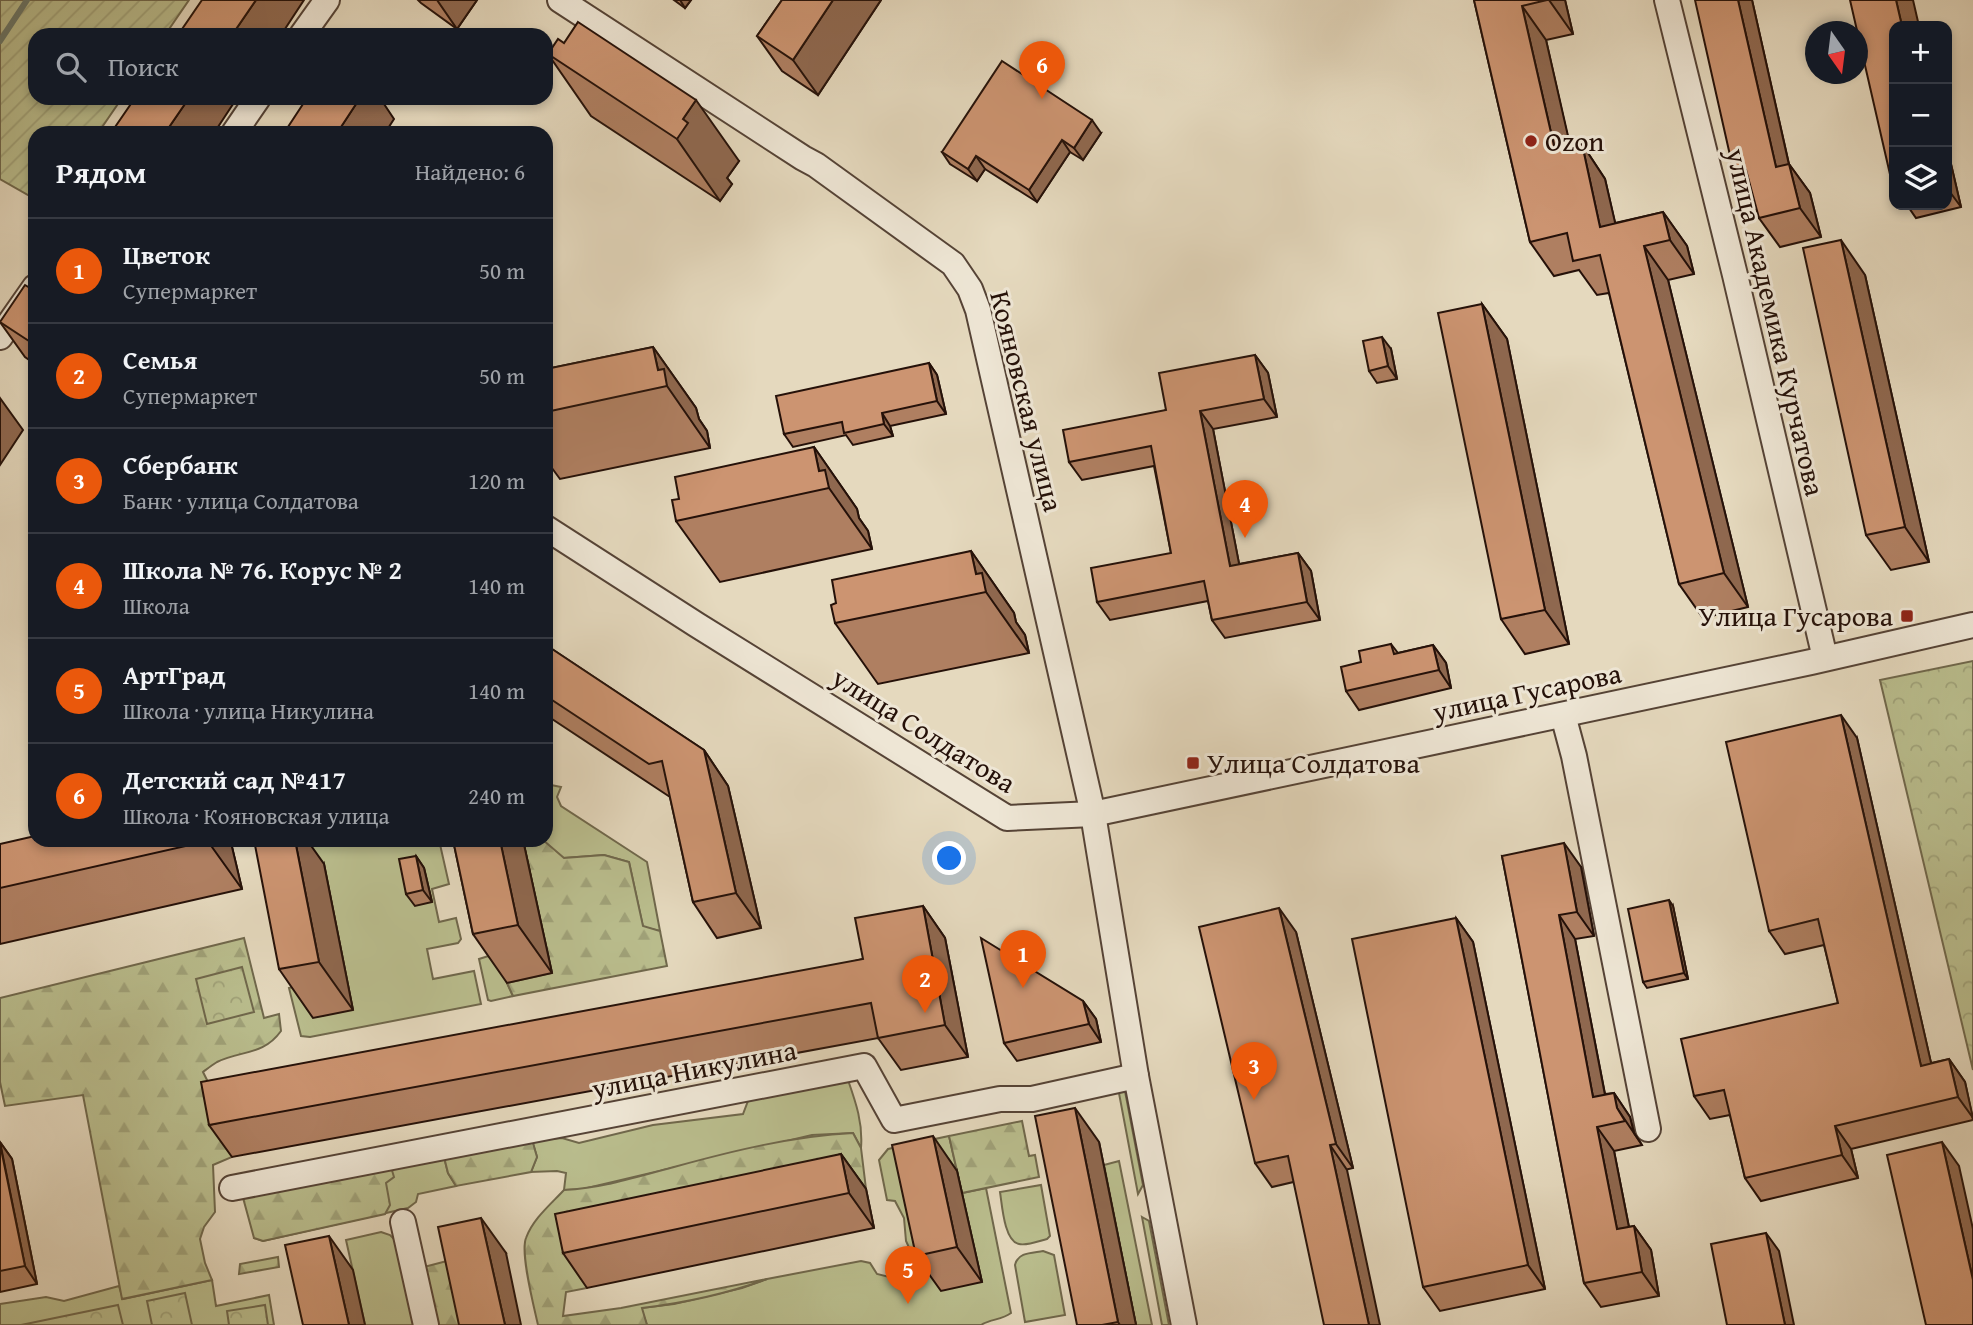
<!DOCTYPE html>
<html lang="ru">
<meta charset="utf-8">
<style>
body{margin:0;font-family:"Gentium Book Plus",serif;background:#242831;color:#f1f3f6}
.controls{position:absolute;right:21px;top:21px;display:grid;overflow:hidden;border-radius:14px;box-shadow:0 4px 10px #0003}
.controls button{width:63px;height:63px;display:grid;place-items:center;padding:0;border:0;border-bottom:2px solid #363941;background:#171b24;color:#f1f3f6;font:35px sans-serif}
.compass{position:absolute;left:1805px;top:21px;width:63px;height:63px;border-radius:50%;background:#171b24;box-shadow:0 4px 10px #0003;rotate:166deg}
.you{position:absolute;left:950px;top:859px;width:24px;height:24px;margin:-18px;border:5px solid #fff;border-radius:50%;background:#1a73e8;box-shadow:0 0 0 10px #1a73e833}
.badge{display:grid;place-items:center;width:46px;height:46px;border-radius:50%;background:#ea580c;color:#fff;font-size:23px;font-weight:700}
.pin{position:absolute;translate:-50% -58px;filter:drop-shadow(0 2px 4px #0008)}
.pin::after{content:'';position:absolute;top:37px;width:24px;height:21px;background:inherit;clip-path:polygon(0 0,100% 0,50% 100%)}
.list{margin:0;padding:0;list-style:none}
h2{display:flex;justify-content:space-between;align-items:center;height:91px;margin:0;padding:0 28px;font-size:30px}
h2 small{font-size:23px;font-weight:400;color:#9ea1a6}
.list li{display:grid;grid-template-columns:46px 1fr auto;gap:21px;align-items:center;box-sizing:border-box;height:105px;padding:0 28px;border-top:2px solid #363941}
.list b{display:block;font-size:26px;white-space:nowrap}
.list p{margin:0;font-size:23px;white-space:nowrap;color:#9ea1a6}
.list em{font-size:23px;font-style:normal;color:#9ea1a6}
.icon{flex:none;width:38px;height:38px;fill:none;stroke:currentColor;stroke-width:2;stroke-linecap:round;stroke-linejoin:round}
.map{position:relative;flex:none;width:1973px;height:1325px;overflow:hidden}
.search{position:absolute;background:#171b24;box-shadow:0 4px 10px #0003;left:28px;top:28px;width:525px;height:77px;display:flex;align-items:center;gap:18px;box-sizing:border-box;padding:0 24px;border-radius:21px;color:#9ea1a6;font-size:26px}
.panel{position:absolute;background:#171b24;box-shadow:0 4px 10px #0003;left:28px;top:126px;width:525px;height:721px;border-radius:21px}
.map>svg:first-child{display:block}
.grass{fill:#babe8e;stroke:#70684c;stroke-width:2}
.forest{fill:url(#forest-firs);stroke:#70684c;stroke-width:2}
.park{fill:url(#park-crowns);stroke:#70684c;stroke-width:2}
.garden{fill:url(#garden-furrows);stroke:#70684c;stroke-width:2}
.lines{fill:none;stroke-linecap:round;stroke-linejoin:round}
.stream{stroke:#69776a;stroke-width:6}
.minor-casing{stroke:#554336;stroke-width:28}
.minor{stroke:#eee6d5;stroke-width:24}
.wall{fill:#af7f61;stroke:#251109;stroke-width:2}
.shaded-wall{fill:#8f684f;stroke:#251109;stroke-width:2}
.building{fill:#cc9471;stroke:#251109;stroke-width:2}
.poi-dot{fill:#8f2418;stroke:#eee6d5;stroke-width:2.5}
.labels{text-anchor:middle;stroke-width:6;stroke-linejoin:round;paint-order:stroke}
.poi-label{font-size:28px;fill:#251109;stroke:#eee6d5;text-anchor:start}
.street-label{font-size:28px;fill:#251109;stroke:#eee6d5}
</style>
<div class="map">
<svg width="1973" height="1325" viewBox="0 0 1973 1325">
<defs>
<pattern id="forest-firs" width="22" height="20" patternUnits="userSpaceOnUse" patternTransform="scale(1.75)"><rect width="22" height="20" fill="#babe8e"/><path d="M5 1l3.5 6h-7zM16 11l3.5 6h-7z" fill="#a0a279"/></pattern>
<pattern id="park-crowns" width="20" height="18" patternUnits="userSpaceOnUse" patternTransform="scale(1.75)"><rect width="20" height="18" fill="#babe8e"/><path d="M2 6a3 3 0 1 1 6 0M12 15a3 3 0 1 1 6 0" fill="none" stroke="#a0a279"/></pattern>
<pattern id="garden-furrows" width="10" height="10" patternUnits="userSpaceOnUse" patternTransform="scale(1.75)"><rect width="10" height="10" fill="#babe8e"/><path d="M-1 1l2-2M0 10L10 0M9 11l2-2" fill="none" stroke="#a0a279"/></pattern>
</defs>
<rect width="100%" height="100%" fill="#e5d9be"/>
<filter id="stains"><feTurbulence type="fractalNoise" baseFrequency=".00286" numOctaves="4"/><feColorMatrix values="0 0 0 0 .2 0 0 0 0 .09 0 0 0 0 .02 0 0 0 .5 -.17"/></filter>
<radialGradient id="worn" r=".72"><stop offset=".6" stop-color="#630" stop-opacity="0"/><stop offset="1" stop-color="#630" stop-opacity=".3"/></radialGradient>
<!-- grass -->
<g class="grass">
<polygon points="546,784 561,787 557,797 561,806 647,862 660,931 643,927 629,862 604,855 563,858 542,840 546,840"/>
<polygon points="282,840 439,840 449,884 432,889 439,922 456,918 461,939 458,943 427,949 433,979 474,971 481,1004 310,1037 301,1036 289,988 306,984"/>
<polygon points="501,952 507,983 513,996 491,1001 488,1000 479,959"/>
<path d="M848,1080C856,1103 863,1123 861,1148L853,1133L812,1135L583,1189L564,1190L566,1173L557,1171L531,1172L537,1157L532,1140L562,1138L579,1143L653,1125L743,1114L748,1101L759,1094Z"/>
<polygon points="1124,1086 1143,1185 1138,1194 1118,1088"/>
<path d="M949,1136L962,1193L986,1188L1011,1313C1002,1320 990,1319 981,1325H647L641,1308L674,1304L742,1288L767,1279L861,1261L870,1263L877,1274L889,1277L908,1264L912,1254L906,1241L904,1218L895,1201L887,1200L879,1160L888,1149Z"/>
<polygon points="444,1157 448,1173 456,1186 418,1194 416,1202 408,1208 263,1241 254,1238 265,1188"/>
<polygon points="1119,1161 1152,1325 1136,1325 1104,1165"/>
<path d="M1041,1185L1050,1236L1047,1239C1039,1241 1027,1246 1019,1244C1004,1241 1002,1204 1000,1192Z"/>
<polygon points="1142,1217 1149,1221 1169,1325 1162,1325"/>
<polygon points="381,1232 390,1235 396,1241 414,1325 365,1325 346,1240"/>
<path d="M1043,1251L1054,1255L1065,1315L1025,1322L1015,1265C1018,1252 1032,1253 1043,1251Z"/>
<polygon points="212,1280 216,1306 269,1295 274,1325 0,1325 0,1304 46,1297 64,1301 119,1286 123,1299"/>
</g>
<!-- forest -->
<g class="forest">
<polygon points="523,840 543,840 564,858 604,855 629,862 643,926 660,931 667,966 513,996 507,983 551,973"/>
<path d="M244,938L264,1018L279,1014L281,1031C263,1056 241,1050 217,1062C212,1065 207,1069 203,1072L224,1114L232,1157L213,1165L215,1212L204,1227L200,1239L205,1263L212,1280L122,1299L83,1095L5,1106L0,1082V998Z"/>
<polygon points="1022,1121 1029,1156 1035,1155 1039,1177 962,1193 949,1136"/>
<path d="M853,1133L861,1148L866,1189L579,1249L587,1288L566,1292L563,1316L621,1308L767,1279C726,1294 684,1303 642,1308L647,1325H538C534,1307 520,1253 526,1238C533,1219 550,1205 564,1190C602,1188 637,1177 674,1167C732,1151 793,1136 853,1133Z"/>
<polygon points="532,1140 537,1157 531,1172 456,1186 448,1173 444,1157 490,1146 514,1146"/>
<polygon points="391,1167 394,1177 386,1183 390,1205 385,1214 263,1241 254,1238 242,1194"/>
<polygon points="500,1247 506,1253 462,1262 476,1325 436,1325 424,1267"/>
<polygon points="278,1257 279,1267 239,1274 240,1264"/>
</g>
<!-- park -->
<g class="park">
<polygon points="1973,661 1973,1070 1880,680"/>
<polygon points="242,967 254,1012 207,1024 196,979"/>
<polygon points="185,1293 192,1325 152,1325 147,1301"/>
<polygon points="118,1305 123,1325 21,1325"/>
<polygon points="265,1305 268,1325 229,1325 227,1311"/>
</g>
<!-- garden -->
<polygon class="garden" points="0,0 189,0 165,35 35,35 35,98 122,98 98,133 35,133 35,199 0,179"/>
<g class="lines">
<!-- stream -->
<polyline class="stream" points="0,41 27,0"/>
<defs>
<g id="minor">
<polyline points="560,0 803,158 816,165 953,264 970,289 978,310 1093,814 1136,1076 1184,1325"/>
<polyline points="1667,0 1735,275 1825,658"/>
<polyline points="302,35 327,0"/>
<polyline points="234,133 258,98"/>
<polyline points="0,337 35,287"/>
<polyline points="546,528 697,625 1007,818 1093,814 1811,662 1973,625"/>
<polyline points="1563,715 1574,756 1648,1129"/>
<polyline points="232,1188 864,1066 894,1120 1000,1099 1032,1099 1136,1076"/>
<polyline points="403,1222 426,1325"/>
</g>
</defs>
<!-- minor casing -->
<use href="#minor" class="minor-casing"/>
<!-- minor -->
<use href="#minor" class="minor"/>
</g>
<!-- wall -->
<g class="wall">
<polygon points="418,0 477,0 457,29 421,3"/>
<polygon points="674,0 691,0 685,8"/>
<polygon points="782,0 881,0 818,95 782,71 757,36"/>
<polygon points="1474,0 1565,0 1573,34 1546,40 1570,147 1582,144 1605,179 1615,223 1663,212 1687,246 1694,274 1668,280 1748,607 1703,618 1679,584 1609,293 1597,295 1579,270 1554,276 1530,242"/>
<polygon points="1752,0 1789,164 1810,193 1821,237 1780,247 1759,218 1755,202 1734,173"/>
<polygon points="564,43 739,161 727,178 732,184 720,201 591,116 548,54"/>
<polygon points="1101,133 1083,160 1070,152 1037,202 985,169 977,181 950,164 942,152"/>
<polygon points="1947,147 1961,207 1916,218 1907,205 1947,205"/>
<polygon points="1865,275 1929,562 1891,570 1866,535"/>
<polygon points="35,291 35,364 25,357 0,322"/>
<polygon points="1482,304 1507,339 1569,644 1525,654 1501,619"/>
<polygon points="653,347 696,408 699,419 707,431 710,448 560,479 546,460 546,369"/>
<polygon points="1391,349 1397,379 1377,383 1369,371"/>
<polygon points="1255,355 1268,373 1277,417 1213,429 1239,564 1298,553 1311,571 1320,620 1225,638 1212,620 1208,601 1110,620 1097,602 1171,553 1154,466 1082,480 1069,462 1166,410"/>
<polygon points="929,363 937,375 946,414 890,426 893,436 853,445 846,435 793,447 784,434"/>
<polygon points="814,447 857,509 859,518 868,531 872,549 720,582 676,521 679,499"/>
<polygon points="971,551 1014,613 1016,622 1025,635 1029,653 878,684 835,623 836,603"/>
<polygon points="1391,644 1398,653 1433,645 1446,663 1451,688 1359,710 1346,691 1361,662"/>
<polygon points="546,645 704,750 728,786 761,928 717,938 693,902 670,797 546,715"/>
<polygon points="1857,738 1931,1063 1949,1059 1965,1082 1973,1120 1851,1149 1858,1178 1761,1201 1745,1178 1730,1115 1710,1119 1694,1096 1838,1003 1824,945 1785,954 1769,931"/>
<polygon points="227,840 232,847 242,889 0,944 0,844"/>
<polygon points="453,840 523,840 552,973 507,983 473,934"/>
<polygon points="416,856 424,868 432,902 415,906 406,894"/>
<polygon points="1502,856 1581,867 1594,936 1575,939 1605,1094 1614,1093 1630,1117 1634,1133 1642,1145 1614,1151 1629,1227 1634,1226 1651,1250 1659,1296 1601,1307 1584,1283"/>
<polygon points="324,864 353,1010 313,1018 279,969"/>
<polygon points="923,906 945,938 968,1057 901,1070 878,1038 232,1157 209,1125 863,959"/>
<polygon points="1673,906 1688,979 1647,988 1643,982"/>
<polygon points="1456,918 1473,942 1545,1289 1440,1311 1423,1287"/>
<polygon points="1296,932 1353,1168 1272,1187 1255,1163"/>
<polygon points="1083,1001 1096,1019 1101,1042 1017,1061 1004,1043"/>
<polygon points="0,1142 12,1159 37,1284 0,1292"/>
<polygon points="1099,1142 1136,1325 1077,1325"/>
<polygon points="841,1154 866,1189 874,1228 587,1288 563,1253"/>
<polygon points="957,1171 982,1282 941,1291 916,1256"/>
</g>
<!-- shaded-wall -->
<g class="shaded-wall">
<polygon points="256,0 304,0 281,35 232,35"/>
<polygon points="437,0 477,0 457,29"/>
<polygon points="680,0 691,0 685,8"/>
<polygon points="833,0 881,0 818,95 793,60"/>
<polygon points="1549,0 1565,0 1573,34"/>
<polygon points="1738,0 1752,0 1796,196 1776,167"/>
<polygon points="1896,0 1913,0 1919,26 1902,26"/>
<polygon points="1522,6 1546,40 1579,184 1555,150"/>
<polygon points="189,98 237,98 214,133 165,133"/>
<polygon points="360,98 380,98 394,119 385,133 337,133"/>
<polygon points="696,100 739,161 727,178 732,184 720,201 677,139 683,119"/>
<polygon points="1092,120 1101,133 1083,160 1074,148"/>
<polygon points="1062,140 1070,152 1037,202 1029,190"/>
<polygon points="1582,144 1605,179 1624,261 1600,227"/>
<polygon points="1947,147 1961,207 1947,188"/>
<polygon points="976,156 985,169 977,181 968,169"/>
<polygon points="1789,164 1810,193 1821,237 1800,208"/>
<polygon points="1663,212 1687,246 1694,274 1670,240"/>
<polygon points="1841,240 1865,275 1929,562 1905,527"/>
<polygon points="1644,246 1668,280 1748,607 1724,573"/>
<polygon points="1482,304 1507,339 1569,644 1545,610"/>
<polygon points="1382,337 1391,349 1397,379 1388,366"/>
<polygon points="653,347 696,408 699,419 707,431 710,448 667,386 658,370"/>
<polygon points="1255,355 1268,373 1277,417 1264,399"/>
<polygon points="929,363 937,375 946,414 937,401"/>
<polygon points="0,398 23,430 0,465"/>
<polygon points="1200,411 1213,429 1243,584 1230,566"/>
<polygon points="882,413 890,426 893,436 884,424"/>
<polygon points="814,447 857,509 859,518 868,531 872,549 829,488 819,471"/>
<polygon points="971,551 1014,613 1016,622 1025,635 1029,653 986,592 976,574"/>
<polygon points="1298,553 1311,571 1320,620 1307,602"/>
<polygon points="1433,645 1446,663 1451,688 1439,670"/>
<polygon points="1841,715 1857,738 1937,1089 1921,1066"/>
<polygon points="704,750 728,786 761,928 736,893"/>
<polygon points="207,840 227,840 232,847 242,889"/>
<polygon points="295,840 307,840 324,864 353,1010 319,962"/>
<polygon points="500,840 523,840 552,973 518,925"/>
<polygon points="1564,843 1581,867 1594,936 1577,912"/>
<polygon points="416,856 424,868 432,902 423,890"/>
<polygon points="1669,900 1673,906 1688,979 1684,973"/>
<polygon points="923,906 945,938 968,1057 945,1025"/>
<polygon points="1279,908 1296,932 1353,1168 1336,1144"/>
<polygon points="1559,915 1575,939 1610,1121 1593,1097"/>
<polygon points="1456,918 1473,942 1545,1289 1528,1265"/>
<polygon points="1083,1001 1096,1019 1101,1042 1089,1024"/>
<polygon points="1949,1059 1965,1082 1973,1118 1958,1097"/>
<polygon points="1614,1093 1630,1117 1634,1133 1642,1145 1617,1108"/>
<polygon points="1075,1108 1099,1142 1136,1325 1120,1325 1118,1322"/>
<polygon points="1835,1126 1851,1149 1858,1178 1842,1155"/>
<polygon points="1597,1127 1614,1151 1634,1253 1617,1229"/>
<polygon points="933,1136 957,1171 982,1282 957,1247"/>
<polygon points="0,1142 12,1159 37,1284 25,1266"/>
<polygon points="1942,1142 1959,1166 1973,1229 1973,1280"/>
<polygon points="1330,1145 1347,1170 1380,1325 1369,1325"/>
<polygon points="841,1154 866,1189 874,1228 849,1193"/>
<polygon points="481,1218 506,1253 521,1325 505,1325"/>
<polygon points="1634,1226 1651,1250 1659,1296 1642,1272"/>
<polygon points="1766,1233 1779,1251 1794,1325 1785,1325"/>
<polygon points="329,1236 353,1270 365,1325 349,1325"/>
</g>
<!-- building -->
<g class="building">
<polygon points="202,0 256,0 232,35 178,35"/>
<polygon points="782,0 833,0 793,60 757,36"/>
<polygon points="1474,0 1547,0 1522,6 1555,150 1582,144 1600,227 1663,212 1670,240 1644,246 1724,573 1679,584 1600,255 1573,261 1567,233 1530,242"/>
<polygon points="1695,0 1738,0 1776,167 1789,164 1800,208 1759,218 1746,170 1734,173"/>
<polygon points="1850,0 1896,0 1902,26 1894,26 1894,182 1892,183"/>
<polygon points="578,22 696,100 683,119 688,123 677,139 548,54 558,39 564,43"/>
<polygon points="1002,61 1092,120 1074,148 1062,140 1029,190 976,156 968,169 942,152"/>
<polygon points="135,98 189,98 165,133 117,133 113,130"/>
<polygon points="307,98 360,98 337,133 284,133"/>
<polygon points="1841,240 1905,527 1866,535 1803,248"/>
<polygon points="25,285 35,291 35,345 0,322"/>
<polygon points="1482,304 1545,610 1501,619 1438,313"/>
<polygon points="1382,337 1388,366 1369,371 1363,341"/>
<polygon points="653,347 658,370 664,369 667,386 546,412 546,369"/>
<polygon points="1255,355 1264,399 1200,411 1230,566 1298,553 1307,602 1212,620 1204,581 1097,602 1091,568 1171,553 1151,446 1069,462 1063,430 1166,410 1159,373"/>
<polygon points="929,363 937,401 882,413 884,424 844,433 842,422 784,434 776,396"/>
<polygon points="814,447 819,471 825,470 829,488 676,521 672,500 679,499 675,477"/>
<polygon points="971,551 976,574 982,573 986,592 835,623 831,605 836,603 832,580"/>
<polygon points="1391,644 1394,654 1433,645 1439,670 1346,691 1341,667 1361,662 1359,651"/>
<polygon points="546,645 704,750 736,893 693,902 662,761 649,764 546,696"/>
<polygon points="1841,715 1921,1066 1949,1059 1958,1097 1835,1126 1842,1155 1745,1178 1724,1090 1694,1096 1681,1039 1838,1003 1818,919 1769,931 1726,742"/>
<polygon points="35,836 35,840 207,840 208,841 0,888 0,844"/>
<polygon points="254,840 295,840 319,962 279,969"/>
<polygon points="453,840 500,840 518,925 473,934"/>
<polygon points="1564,843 1577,912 1559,915 1593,1097 1614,1093 1617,1108 1625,1121 1597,1127 1617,1229 1634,1226 1642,1272 1584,1283 1502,856"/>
<polygon points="416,856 423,890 406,894 399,859"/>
<polygon points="1669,900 1684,973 1643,982 1628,909"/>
<polygon points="923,906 945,1025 878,1038 871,1003 209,1125 201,1082 863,959 855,918"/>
<polygon points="1279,908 1336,1144 1330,1145 1369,1325 1324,1325 1288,1156 1255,1163 1199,927"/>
<polygon points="1456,918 1528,1265 1423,1287 1352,939"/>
<polygon points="981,938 1083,1001 1089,1024 1004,1043"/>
<polygon points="1075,1108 1118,1322 1102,1325 1077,1325 1035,1116"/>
<polygon points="933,1136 957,1247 916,1256 892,1145"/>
<polygon points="1942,1142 1973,1280 1973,1325 1926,1325 1887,1155"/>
<polygon points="0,1144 25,1266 0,1271"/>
<polygon points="841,1154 849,1193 563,1253 555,1214"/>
<polygon points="481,1218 505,1325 459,1325 438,1227"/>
<polygon points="1766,1233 1785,1325 1727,1325 1711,1244"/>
<polygon points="329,1236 349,1325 303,1325 285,1245"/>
</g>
<!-- markers -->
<g class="poi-dot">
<circle cx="1531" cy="141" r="7"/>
<rect x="1900" y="609" width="14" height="14" rx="3.5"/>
<rect x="1186" y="756" width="14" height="14" rx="3.5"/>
</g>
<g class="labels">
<!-- poi labels -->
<g class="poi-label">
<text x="1545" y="151">Ozon</text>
<text x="1893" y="626" text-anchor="end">Улица Гусарова</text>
<text x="1207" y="773">Улица Солдатова</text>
</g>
<!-- street labels -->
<g class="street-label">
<text transform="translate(1776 322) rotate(77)" y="10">улица Академика Курчатова</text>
<text transform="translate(1027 401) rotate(76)" y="10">Кояновская улица</text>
<text transform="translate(1527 692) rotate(-12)" y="10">улица Гусарова</text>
<text transform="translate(924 730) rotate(32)" y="10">улица Солдатова</text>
<text transform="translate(694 1069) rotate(-11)" y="10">улица Никулина</text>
</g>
</g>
<rect width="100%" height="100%" filter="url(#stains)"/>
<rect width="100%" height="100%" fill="url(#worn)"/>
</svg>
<div class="controls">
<button>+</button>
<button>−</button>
<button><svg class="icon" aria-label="layers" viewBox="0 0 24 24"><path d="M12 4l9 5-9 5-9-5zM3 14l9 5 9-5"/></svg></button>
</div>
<svg class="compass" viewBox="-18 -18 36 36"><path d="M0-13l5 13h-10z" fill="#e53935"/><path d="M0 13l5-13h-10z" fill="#9ea1a6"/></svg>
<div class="you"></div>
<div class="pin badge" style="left:1023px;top:988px">1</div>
<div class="pin badge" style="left:925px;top:1013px">2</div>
<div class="pin badge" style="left:1254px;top:1100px">3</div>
<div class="pin badge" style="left:1245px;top:538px">4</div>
<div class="pin badge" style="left:908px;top:1304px">5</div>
<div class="pin badge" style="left:1042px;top:99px">6</div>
<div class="search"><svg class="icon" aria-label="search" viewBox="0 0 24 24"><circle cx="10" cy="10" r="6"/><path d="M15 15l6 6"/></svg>Поиск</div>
<section class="panel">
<h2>Рядом<small>Найдено: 6</small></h2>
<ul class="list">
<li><span class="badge">1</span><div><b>Цветок</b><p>Супермаркет</p></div><em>50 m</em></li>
<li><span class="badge">2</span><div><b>Семья</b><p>Супермаркет</p></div><em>50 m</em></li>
<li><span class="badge">3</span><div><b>Сбербанк</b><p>Банк · улица Солдатова</p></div><em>120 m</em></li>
<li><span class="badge">4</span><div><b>Школа № 76. Корус № 2</b><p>Школа</p></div><em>140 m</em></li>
<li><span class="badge">5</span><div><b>АртГрад</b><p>Школа · улица Никулина</p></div><em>140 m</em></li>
<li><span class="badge">6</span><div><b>Детский сад №417</b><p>Школа · Кояновская улица</p></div><em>240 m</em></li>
</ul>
</section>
</div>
